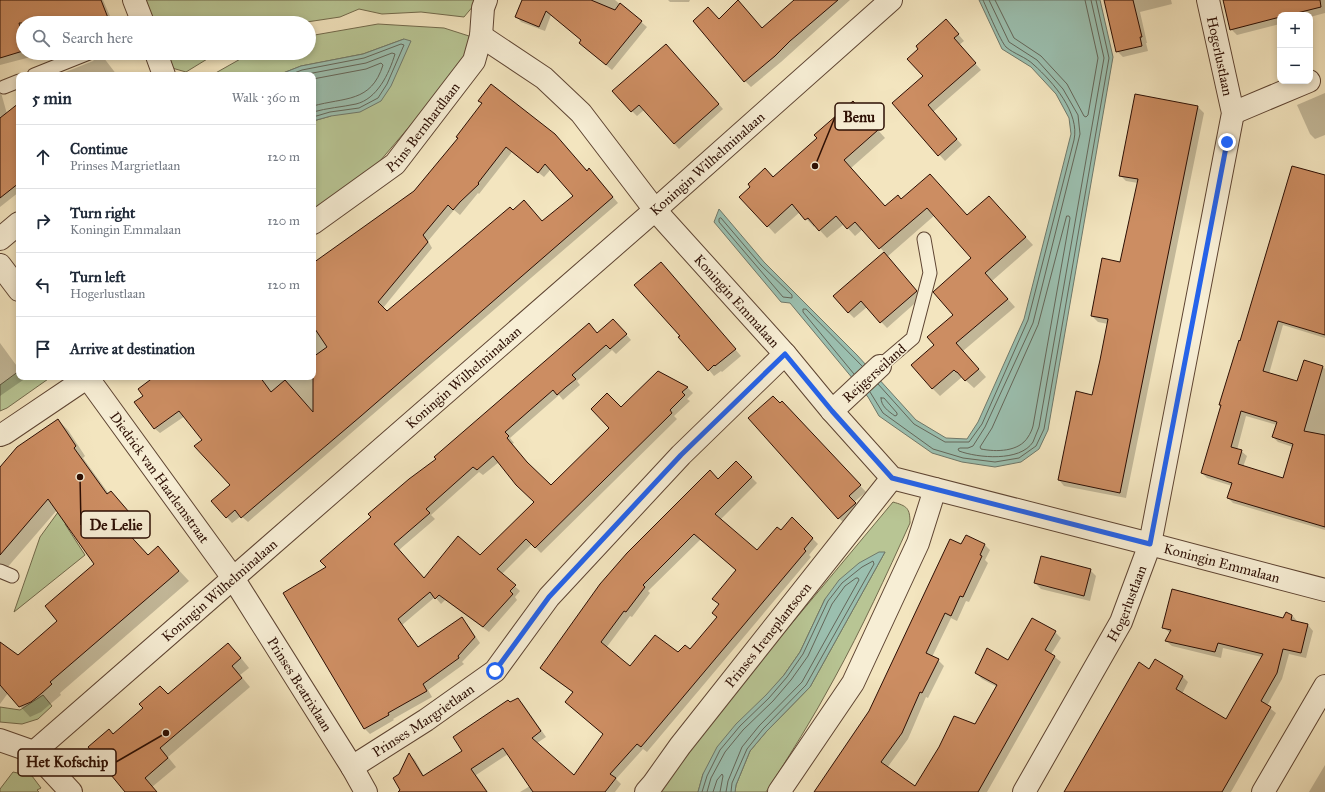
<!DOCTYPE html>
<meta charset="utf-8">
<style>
body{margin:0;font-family:"IM FELL Great Primer",serif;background:#f6f6f7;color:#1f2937}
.controls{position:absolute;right:12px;top:12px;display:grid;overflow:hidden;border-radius:8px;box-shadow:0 2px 6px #0003}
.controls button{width:36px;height:36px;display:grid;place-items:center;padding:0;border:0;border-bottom:1px solid #e0e1e3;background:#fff;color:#1f2937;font:20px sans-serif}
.stop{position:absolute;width:12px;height:12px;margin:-9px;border:3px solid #2563eb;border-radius:50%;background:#fff}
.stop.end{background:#2563eb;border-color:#fff;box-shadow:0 1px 4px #0008}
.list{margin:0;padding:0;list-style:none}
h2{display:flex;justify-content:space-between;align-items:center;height:52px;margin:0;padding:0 16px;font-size:17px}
h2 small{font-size:13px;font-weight:400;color:#747a83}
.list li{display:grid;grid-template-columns:26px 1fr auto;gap:12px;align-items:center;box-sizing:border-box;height:64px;padding:0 16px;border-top:1px solid #e0e1e3}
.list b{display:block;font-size:15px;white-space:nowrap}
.list p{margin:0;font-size:13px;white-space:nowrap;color:#747a83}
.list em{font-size:13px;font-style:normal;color:#747a83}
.icon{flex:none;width:22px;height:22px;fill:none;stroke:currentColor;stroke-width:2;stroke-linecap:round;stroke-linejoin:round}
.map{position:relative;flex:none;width:1325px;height:792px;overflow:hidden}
.search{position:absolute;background:#fff;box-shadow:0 2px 6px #0003;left:16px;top:16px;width:300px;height:44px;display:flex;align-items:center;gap:10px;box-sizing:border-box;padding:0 14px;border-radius:22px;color:#747a83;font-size:15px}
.panel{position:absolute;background:#fff;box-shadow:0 2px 6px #0003;left:16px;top:72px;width:300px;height:308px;border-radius:8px}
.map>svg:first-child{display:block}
.green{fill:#b8c594;stroke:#726a4c}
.water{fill:#9bbfaf;stroke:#6f786a}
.shadow{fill:#0003;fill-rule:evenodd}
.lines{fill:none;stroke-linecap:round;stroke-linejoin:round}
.shore{stroke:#646659;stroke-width:1}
.building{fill:#cc8d62;stroke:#2c0e03;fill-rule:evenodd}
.lane-casing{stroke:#5e4432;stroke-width:15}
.street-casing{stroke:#5e4432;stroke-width:24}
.lane{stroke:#f7eed5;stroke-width:13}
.street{stroke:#f7eed5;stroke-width:22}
.route{stroke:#2563eb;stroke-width:5}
.labels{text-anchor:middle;stroke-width:3;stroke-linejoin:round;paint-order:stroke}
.street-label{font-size:14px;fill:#2c0e03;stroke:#f7eed5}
.leader{fill:none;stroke:#2c0e03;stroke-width:1.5}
.callout-dot{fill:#2c0e03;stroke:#f7eed5;stroke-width:1.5}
.callout{fill:#f7eed5;stroke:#2c0e03;stroke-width:1.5}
.callout-label{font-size:15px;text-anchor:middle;font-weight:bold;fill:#2c0e03}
</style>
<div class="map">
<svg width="1325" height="792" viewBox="0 0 1325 792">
<rect width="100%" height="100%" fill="#f3e5bf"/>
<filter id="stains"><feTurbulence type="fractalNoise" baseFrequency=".005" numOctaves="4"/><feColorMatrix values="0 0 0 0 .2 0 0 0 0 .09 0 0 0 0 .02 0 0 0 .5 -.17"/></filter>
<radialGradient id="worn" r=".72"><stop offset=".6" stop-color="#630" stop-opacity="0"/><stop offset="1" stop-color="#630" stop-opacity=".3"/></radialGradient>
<!-- green -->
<g class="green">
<polygon points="139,0 475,0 474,5 464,17 421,12 382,14 359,9 340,17 300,23 148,23"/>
<polygon points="378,24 444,28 469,36 467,59 374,168 313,214 313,121 331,116 404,39 363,54 301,66 278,75 212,75 251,53 309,53 309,36"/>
<polygon points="164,53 217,53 186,72 172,68"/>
<polygon points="19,371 19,377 51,377 7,408 0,411 0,385"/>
<polygon points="69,497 80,513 65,524 85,555 14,612 40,537"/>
<path d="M893,502C907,506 910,508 910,523C886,576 862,628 834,679C813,718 790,755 766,792H735L736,785L750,751L766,732L810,687L885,552L825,599L800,652L784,675L703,774L698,792H654L747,677Z"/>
<polygon points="43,695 52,706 38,719 22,724 0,722 0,707 20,710"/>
<polygon points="13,772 32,776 41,788 37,790 39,792 0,792 0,789"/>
</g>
<!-- water -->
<g class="water">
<polygon points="979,0 1100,0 1113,57 1048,430 1039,449 1021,462 995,467 962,462 932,453 879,416 868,397 790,303 781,302 714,222 719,209 764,262 857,355 916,420 946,438 967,439 978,422 1024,319 1071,134 1069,118 1056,94 1031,67 1002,49"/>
<polygon points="404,39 411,41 391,86 381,101 360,112 331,116 313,121 313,75 278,75 301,66 363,54"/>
<polygon points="879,552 885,552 810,687 766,732 750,751 736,785 735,792 698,792 703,774 717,747 736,724 766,695 784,675 800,652 825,599 839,580 859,563"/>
</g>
<!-- shadow -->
<g class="shadow">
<polygon points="28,0 103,0 113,23 23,23 23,53 46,53 0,65 0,14"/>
<polygon points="523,0 615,0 647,27 612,70 586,49 580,43 582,41 551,15 545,31 521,22 516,16"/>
<polygon points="668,0 690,0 689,2 670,2"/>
<polygon points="795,0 850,0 781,62 751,87 745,81 719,20 743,7 763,29"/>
<polygon points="1105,0 1171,0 1172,4 1140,12 1147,43 1146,43 1148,51 1123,57 1117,51"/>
<polygon points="1228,0 1325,0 1325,13 1310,17 1310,15 1280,15 1280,24 1237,35 1231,29"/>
<polygon points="952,27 964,41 959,45 981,70 933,112 962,145 945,161 893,103 924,76"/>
<polygon points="671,50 723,109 679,149 644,110 637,116 632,111"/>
<polygon points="50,53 85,53 58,64 52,59"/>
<polygon points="98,53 100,53 117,75 58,75 93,61 98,55"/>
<polygon points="0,89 7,114 19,104 19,135 0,140"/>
<polygon points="1325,93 1325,135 1315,139 1310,134 1297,105"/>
<polygon points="1136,95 1198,107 1204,113 1126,498 1064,486 1059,480 1093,396 1108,324 1098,322 1092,316 1121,263 1138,183 1126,181 1120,175"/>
<polygon points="853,102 885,138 851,168 885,207 901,200 967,216 989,197 1033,245 992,281 1015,307 963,351 986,377 974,388 962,377 940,396 932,388 936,345 954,315 973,258 935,215 887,257 922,297 887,328 867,307 854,318 848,312 885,253 863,229 855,236 844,224 827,238 815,225 814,227 800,212 775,234 741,197 752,187 765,169 774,177 818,138"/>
<path d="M483,104L595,175L618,203L248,522L241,516L232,523L212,501L231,485L203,440L185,416L160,433L154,428L145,396L156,377H313V265L415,192L459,138ZM512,152L544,177L551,169L575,196L542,222L513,211L387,312L383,308L432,248L428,241L454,210L460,215L478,193L479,194Z"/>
<polygon points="19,148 19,192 0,207 0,163"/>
<path d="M1325,177V338L1283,325L1269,374L1298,382L1323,367L1325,369V530L1233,503L1228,498L1232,486L1207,478L1202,473L1241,342ZM1246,416L1277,425L1273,437L1278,442L1293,447L1283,479L1243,467L1247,456L1241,451L1237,450Z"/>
<polygon points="661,263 741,356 722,372 721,371 714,376 681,336"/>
<path d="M618,325L631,340L616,354L612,350L577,381L580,385L572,392L563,400L559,395L510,438L514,443L512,444L531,468L551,487L610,428L621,409L659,372L688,388L693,393L687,399L690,401L674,416L677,419L541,553L532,544L502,574L520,591L515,597L517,600L489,632L445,600L441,604L435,597L402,625L419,648L461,619L467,624L480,643L462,662L464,664L428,690L432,697L393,719L394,720L370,734L365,729L285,593L327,567L598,334ZM499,462L535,502L480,556L424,579L399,550L435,519L431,515L479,472L483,475Z"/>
<polygon points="0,343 19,369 19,377 25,377 26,378 0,396"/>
<polygon points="780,404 788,408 866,492 854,502 861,510 845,524 839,518"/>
<polygon points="58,420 68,430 85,456 83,458 109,494 121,503 144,529 133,539 149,556 158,548 189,581 60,693 61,695 41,712 30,717 8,693 0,704 0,643 18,656 59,621 95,564 57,510 6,569 0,567 0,468"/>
<path d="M736,462L757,483L720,520L757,552L781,532L792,518L818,544L809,555L811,557L647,752L643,749L616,779L621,784L615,792H520L530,786L508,754L476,775L488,792H402L400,775L410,755L415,760L424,776L464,751L510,703L518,699L523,704L546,737L537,743L574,776L604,735L566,702L574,693L547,674L541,668ZM701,539L737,571L713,599L720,605L718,618L690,650L630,668L606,648L630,616L632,617L650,593L648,591Z"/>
<polygon points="984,544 990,550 985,560 988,563 969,602 966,601 957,621 951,618 932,657 938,660 944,666 928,698 926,697 908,739 887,768 915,788 976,726 997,687 982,679 976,673 1008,661 1055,632 1061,638 1051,654 1061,662 987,792 815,792 869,711 962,546"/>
<polygon points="1090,570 1096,576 1090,601 1041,589 1035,583"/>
<polygon points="1292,615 1297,621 1297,622 1308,625 1313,631 1306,658 1289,654 1282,679 1267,706 1276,713 1231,792 1065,792 1155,661 1183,677 1188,682 1182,694 1226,721 1262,657 1223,648 1221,658 1172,646 1166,641 1170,633 1163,627 1284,619"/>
<polygon points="237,653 249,668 240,675 250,687 168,757 176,767 152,787 156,792 127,792 113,735 168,695"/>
<polygon points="1325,765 1325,792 1309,792"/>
</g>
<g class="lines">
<!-- shore -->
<g class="shore">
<path d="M989,0L1009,42L1037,60L1063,89L1078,115L1080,134L1033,323L985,427L973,446L968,448H960L958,449L959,451C978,458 1020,462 1033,442C1035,437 1037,432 1039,427L1104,58L1091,0"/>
<polyline points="995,0 1014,38 1041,56 1067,84 1084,116 1086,117 1088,115 1098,58 1085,0"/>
<polyline points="289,75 302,70 364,58 401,44 404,45 387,84 378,98 359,108 330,112 313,117"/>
<path d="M302,75L366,63L392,53L395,54C389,74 377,99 356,104C342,107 327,108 313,112"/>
<path d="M313,79L366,69L381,63L383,65C371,103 345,97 313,106"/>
<path d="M1067,216H1069L1070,218L1033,426C1032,430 1030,434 1028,437C1019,452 996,452 981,449L980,447L992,428L1038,325Z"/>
<polygon points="721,218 761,265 792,295 792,298 783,297 719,222 719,219"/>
<polyline points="854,374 803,312 803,309 806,309 862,366"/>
<path d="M878,384L914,424L945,442H969L982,424L1028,320L1074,140C1080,113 1053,82 1034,65C1026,57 1014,54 1006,47C1001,42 987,9 983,0"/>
<polyline points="870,392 883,413 933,449 963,458 995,462 1019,458 1036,446 1044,429 1109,58 1096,0"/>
<path d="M881,398H884L897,413V415L895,416C888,411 881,406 881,398Z"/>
<polyline points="702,792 707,776 720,750 740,726 769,698 787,677 803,654 828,601 842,583 862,567 873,561 874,564 806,685 763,729 747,749 732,783 731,792"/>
<polyline points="707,792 711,778 725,752 743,730 773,701 791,680 808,656 832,604 845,586 856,578 858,578 859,580 802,682 759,726 742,747 728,781 726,792"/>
<polyline points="713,792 717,780 722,774 723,776 720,792"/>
</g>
</g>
<!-- building -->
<g class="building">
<polygon points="0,0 101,0 110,23 19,23 23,39 23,51 0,58"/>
<polygon points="522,0 591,0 615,10 620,3 642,21 606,65 579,43 581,40 546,11 539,27 515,17"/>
<polygon points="738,0 762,28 794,0 838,0 790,41 775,56 744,82 693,21 708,7 719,19"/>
<polygon points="1104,0 1133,0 1142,37 1140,37 1142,46 1116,52"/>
<polygon points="1223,0 1320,0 1321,7 1289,15 1280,15 1280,17 1230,30"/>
<polygon points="946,19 959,34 954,38 976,63 928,105 957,139 938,156 892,103 923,76 907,59 918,49 916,46"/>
<polygon points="666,44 719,104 674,144 639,105 631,112 612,91"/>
<path d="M491,84L555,134L587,171L589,168L613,197L361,416L241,518L235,510L226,518L211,501L230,485L194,446L202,440L179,411L154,429L134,402L143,396L138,389L154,377H260L271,392L285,380L313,412V357L327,347L313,326V263L414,191L458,138L456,137L482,103L478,101ZM506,147L538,173L545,164L573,196L542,221L524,200L513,210L510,207L387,311L378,302L428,242L423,235L448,205L453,210L460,202L479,184L478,183Z"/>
<polygon points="1135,94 1198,106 1120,493 1058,480 1076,391 1092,395 1100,360 1108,319 1091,316 1102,258 1120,262 1138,179 1119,176"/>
<polygon points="853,101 878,130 844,160 885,206 898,195 901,199 930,174 967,215 989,196 1026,237 985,273 1008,299 956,343 979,369 965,381 957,372 956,372 954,370 932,389 911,365 934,345 927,337 953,315 933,292 971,258 927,208 879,249 855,222 847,229 836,216 819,231 808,218 805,220 792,204 767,227 739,197 750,187 748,184 765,168 773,177 817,138 814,135"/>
<polygon points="19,103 19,183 0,198 0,118"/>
<path d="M1292,166L1325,175V335L1278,321L1263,371L1297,381L1304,360L1323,366L1304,431L1325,435V527L1227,498L1232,483L1201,473L1221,405H1219L1239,340L1240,341ZM1241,411L1277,422L1272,437L1293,444L1283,478L1238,464L1242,450L1231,447Z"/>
<polygon points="884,252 917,291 880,323 861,301 848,313 833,296"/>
<polygon points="661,262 736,349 715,366 714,365 708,371 678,337 680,336 634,285"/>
<path d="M613,319L627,334L610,349L606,345L572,375L576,379L566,387L557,395L553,390L505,432L509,436L507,438L527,462L551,485L609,428L591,409L607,393L621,407L658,371L688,387L682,392L685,395L670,410L672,413L535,548L526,539L497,569L516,585L510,591L513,594L483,627L439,595L435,599L430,592L398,619L418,647L462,617L475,637L458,656L459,658L423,684L427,691L388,713L389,715L364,729L283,593L326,567L320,561L371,517L368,514L409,479L436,459L434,457L589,323L597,333ZM493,456L516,485L534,502L480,555L458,536L424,578L394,544L430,513L426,509L473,467L477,470Z"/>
<polygon points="773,396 780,403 782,401 861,485 849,496 856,503 838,519 748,418"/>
<polygon points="58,419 76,446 74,448 107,494 111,491 135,519 124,529 148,555 158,546 179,571 50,682 52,684 42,693 31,702 19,707 0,685 0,642 18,655 57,621 45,606 94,564 48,499 0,555 0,467 17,447"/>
<path d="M736,461L752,477L715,514L757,550L777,527L781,530L792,517L813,538L804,549L806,551L641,747L637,744L610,774L616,778L605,792H533L503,748L471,769L487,792H398L400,790L393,778L399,774L409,753L423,776L462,751L453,737L508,700L510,702L518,698L541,731L532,738L574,775L603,734L565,702L573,692L540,668L600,584L627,553L710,470L718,479ZM694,534L736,570L712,599L719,604L712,613L717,617L690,649L685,645L678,652L655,635L630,666L601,642L624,611L626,612L645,587L643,585Z"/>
<polygon points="966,535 985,544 980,555 982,556 963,597 960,596 951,616 945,613 926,653 939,659 922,693 920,692 902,733 881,762 915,786 939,747 954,716 975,724 997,685 975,673 987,648 1008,660 1032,618 1056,631 1045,650 1055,656 978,792 814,792 869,711 950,539 961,544"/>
<polygon points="1041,556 1091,569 1084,596 1034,583"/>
<polygon points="1172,589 1283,618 1286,612 1292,615 1291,620 1308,624 1301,653 1283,649 1277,673 1261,701 1271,707 1222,792 1064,792 1139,662 1149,669 1155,659 1183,676 1176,689 1226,719 1263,654 1218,643 1215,652 1165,641 1171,630 1162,628"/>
<polygon points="228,643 241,658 232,666 242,678 160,748 168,758 145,778 157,792 125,792 88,747 109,729 113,734 143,708 139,704 160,686 168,694"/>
</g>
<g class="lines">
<defs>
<g id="lane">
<polyline points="34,75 89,53"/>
<polyline points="4,87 19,81"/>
<polyline points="880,366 913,338 930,273 924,239"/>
<polyline points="0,571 12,576"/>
</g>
<g id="street">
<polyline points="134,0 143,23"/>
<path id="s1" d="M481,36L544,78L581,113L655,210L785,354L832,411L892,478L1150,544L1325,590"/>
<polyline points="156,53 164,75"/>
<polyline points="1233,113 1309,81"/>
<path id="s2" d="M313,223L395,164L474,61L481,36L483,8L486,0"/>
<polyline points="0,239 19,223"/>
<polyline points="0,265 19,290"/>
<path id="s3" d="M87,377L233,578L352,767L366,792"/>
<polyline points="832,411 880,366"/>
<polyline points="0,435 5,433 88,377"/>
<polyline points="0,740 34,752 71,792"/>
<path id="s4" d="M34,752L655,210L891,0"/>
<path id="s5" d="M352,767L426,720L495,671L549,597L681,455L785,354"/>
<path id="s6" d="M646,792L653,784L680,746L892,478"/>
<polyline points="779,792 853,683 918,543 935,489"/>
<path id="s7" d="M1024,792L1121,622L1150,544L1233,113L1208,0"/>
<polyline points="1263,792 1325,686"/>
</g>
</defs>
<!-- lane casing -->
<use href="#lane" class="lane-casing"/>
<!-- street casing -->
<use href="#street" class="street-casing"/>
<!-- lane -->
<use href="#lane" class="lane"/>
<!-- street -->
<use href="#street" class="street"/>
</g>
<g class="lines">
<!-- route -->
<polyline class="route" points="495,671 549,597 681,455 785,354 832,411 892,478 1150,544 1227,142"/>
</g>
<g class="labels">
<!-- street labels -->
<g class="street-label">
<text transform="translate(1220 56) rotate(78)" y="5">Hogerlustlaan</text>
<text dy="5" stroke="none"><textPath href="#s2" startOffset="147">Prins Bernhardlaan</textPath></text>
<text dy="5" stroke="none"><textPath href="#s4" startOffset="894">Koningin Wilhelminalaan</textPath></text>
<text dy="5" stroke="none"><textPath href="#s1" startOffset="371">Koningin Emmalaan</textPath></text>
<text transform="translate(874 373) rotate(-42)" y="5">Reijgerseiland</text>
<text dy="5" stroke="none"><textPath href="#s4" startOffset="570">Koningin Wilhelminalaan</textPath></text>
<text dy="5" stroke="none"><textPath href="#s3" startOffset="124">Diedrick van Haarlemstraat</textPath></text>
<text dy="5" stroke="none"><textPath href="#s1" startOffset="947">Koningin Emmalaan</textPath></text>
<text dy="5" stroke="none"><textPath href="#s4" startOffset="246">Koningin Wilhelminalaan</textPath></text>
<text dy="5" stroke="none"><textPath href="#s7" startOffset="215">Hogerlustlaan</textPath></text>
<text dy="5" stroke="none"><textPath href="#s6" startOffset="199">Prinses Ireneplantsoen</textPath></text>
<text dy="5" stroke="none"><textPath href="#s3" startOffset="374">Prinses Beatrixlaan</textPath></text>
<text dy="5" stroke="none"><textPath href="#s5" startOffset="85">Prinses Margrietlaan</textPath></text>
</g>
</g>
<!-- callouts -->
<path class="leader" d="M815 166L835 117M80 477L81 525M166 733L116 762"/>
<g class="callout-dot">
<circle cx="815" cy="166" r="4"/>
<circle cx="80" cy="477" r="4"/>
<circle cx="166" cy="733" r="4"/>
</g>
<g class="callout">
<rect x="835" y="103" width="49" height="27" rx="4"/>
<rect x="81" y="511" width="69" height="27" rx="4"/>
<rect x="18" y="749" width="98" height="27" rx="4"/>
</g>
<g class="callout-label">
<text x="859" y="122">Benu</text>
<text x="116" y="530">De Lelie</text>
<text x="67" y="767">Het Kofschip</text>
</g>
<rect width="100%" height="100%" filter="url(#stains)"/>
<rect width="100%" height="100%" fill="url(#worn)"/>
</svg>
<div class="controls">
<button>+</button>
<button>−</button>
</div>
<div class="stop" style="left:495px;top:671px"></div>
<div class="stop end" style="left:1227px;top:142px"></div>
<div class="search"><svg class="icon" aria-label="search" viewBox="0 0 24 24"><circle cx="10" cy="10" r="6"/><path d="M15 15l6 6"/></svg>Search here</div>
<section class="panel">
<h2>5 min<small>Walk · 360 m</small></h2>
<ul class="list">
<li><svg class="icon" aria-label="ahead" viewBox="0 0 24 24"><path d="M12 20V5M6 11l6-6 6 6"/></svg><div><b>Continue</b><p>Prinses Margrietlaan</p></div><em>120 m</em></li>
<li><svg class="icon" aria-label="right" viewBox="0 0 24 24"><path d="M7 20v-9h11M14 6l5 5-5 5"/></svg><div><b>Turn right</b><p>Koningin Emmalaan</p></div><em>120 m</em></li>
<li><svg class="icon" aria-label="left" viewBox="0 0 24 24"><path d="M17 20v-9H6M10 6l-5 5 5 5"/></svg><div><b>Turn left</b><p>Hogerlustlaan</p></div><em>120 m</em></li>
<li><svg class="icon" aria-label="arrive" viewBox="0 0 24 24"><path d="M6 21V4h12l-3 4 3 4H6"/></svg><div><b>Arrive at destination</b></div></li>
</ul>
</section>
</div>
